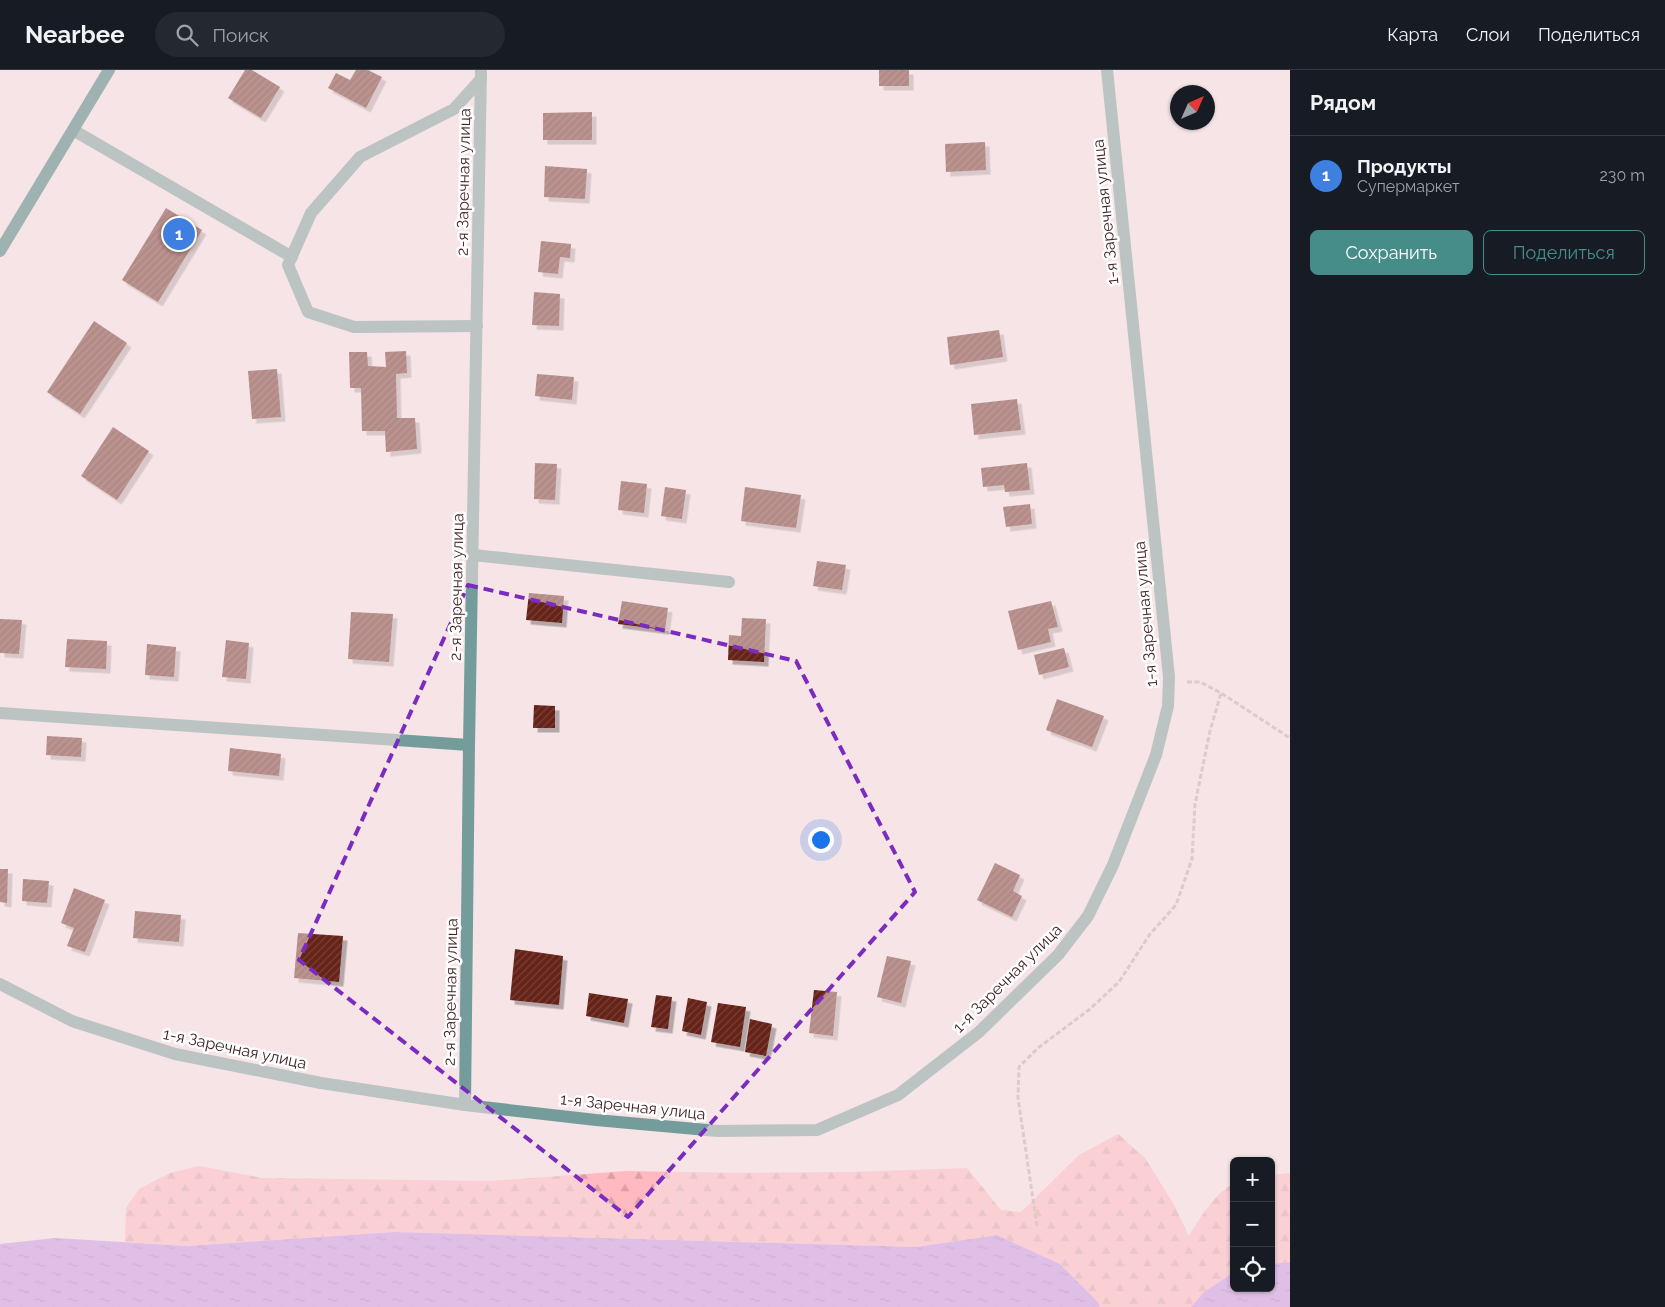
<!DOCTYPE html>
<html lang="ru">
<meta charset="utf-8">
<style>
body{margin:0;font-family:Raleway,sans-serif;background:#242831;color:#f1f3f6}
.controls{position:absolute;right:15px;bottom:15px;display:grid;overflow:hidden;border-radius:8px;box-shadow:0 1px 4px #0004}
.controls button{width:45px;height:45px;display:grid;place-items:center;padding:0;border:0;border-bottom:1px solid #363941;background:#171b24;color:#f1f3f6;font:25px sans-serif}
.compass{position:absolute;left:1170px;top:15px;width:45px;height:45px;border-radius:50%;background:#171b24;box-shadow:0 1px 4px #0004;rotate:45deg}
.you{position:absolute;left:820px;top:769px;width:18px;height:18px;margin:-12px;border:4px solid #fff;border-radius:50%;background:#1a73e8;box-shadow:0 0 0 8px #1a73e833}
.badge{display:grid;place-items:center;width:32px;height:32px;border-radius:50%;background:#468d8a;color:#fff;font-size:16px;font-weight:700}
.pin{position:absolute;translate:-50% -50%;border:2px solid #fff;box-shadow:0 1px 5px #0006}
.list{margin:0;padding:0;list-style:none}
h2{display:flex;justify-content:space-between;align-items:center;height:65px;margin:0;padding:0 20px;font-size:21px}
h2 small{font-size:16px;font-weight:400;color:#9ea1a6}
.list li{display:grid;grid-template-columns:32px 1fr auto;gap:15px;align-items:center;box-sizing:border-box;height:80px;padding:0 20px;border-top:1px solid #363941}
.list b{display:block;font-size:19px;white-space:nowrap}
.list p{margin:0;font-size:16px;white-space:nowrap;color:#9ea1a6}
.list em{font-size:16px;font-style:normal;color:#9ea1a6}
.actions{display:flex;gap:10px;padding:15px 20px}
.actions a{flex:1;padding:11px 0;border:1px solid #468d8a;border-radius:8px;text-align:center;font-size:18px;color:#468d8a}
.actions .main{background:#468d8a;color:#fff}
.icon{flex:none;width:28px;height:28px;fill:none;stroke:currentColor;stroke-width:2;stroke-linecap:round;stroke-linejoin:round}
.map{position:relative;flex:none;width:1290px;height:1237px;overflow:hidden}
header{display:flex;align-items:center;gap:30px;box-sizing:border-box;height:70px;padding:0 25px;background:#171b24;border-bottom:1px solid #363941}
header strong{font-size:24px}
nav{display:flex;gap:28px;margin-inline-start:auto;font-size:18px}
.search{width:350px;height:45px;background:#242831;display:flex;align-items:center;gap:12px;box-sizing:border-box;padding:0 18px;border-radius:28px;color:#9ea1a6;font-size:19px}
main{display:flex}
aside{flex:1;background:#171b24}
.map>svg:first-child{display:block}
.forest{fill:url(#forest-firs)}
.water{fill:url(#water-ripples)}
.building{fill:url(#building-hatch);filter:url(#shadow)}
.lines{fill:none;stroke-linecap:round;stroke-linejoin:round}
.path{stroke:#c0a9ac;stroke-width:3;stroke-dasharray:5 2.5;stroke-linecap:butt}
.service{stroke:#749c9a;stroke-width:12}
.minor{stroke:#749c9a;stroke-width:12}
.secondary{stroke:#357773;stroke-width:12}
.marked{fill:none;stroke:#7b2cbf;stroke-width:4;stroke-dasharray:10 6;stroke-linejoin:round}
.labels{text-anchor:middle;stroke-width:5;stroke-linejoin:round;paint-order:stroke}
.street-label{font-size:16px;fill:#432328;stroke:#fff}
</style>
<header>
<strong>Nearbee</strong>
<div class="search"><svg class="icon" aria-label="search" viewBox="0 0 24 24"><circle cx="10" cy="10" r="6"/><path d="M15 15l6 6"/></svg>Поиск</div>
<nav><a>Карта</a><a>Слои</a><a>Поделиться</a></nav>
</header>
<main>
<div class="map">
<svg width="1290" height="1237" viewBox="0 0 1290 1237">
<defs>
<pattern id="forest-firs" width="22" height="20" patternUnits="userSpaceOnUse" patternTransform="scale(1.25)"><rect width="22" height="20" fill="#feb9c1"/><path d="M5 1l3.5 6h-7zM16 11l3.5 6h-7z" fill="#db9fa6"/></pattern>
<pattern id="water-ripples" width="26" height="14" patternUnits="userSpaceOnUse" patternTransform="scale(1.25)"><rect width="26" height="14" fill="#c393e4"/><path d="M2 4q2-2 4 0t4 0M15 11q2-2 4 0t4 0" fill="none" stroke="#a078b9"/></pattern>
<pattern id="building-hatch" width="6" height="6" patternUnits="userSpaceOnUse" patternTransform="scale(1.25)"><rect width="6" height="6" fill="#652218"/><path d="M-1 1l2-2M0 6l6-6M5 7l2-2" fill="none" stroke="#794139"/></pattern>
<filter id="shadow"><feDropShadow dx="4.5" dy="4.5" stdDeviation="0" flood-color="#0004"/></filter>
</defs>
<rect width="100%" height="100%" fill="#f6e4e6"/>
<!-- forest -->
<g class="forest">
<path d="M1118,1064L1145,1088L1173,1133L1189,1166C1199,1150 1216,1121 1234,1114V1202L1204,1222L1191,1237H1100L1098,1232L1060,1194L997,1165L916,1177L394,1162L187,1176L125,1172L126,1138L139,1119L170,1103L199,1096L263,1108L491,1111L626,1101L745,1103L851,1102L967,1098L1001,1140L1021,1142L1079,1085Z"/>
<polygon points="1290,1103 1290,1192 1271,1194 1271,1105"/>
</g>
<!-- water -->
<g class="water">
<polygon points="394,1162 916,1177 997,1165 1060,1194 1098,1232 1100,1237 0,1237 0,1174 55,1168 187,1176"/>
<polygon points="1290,1192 1290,1237 1191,1237 1204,1222 1234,1202 1234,1218 1271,1218 1271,1194"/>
</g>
<!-- building -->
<g class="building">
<polygon points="245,0 252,0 280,17 261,48 228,28"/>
<polygon points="356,0 368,0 382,7 366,38 328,18 336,3 350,10"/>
<rect x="879" y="0" width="30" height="16"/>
<polygon points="592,42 592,70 543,70 543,43"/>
<polygon points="985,72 986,100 946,102 945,74"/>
<polygon points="545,96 587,99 585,129 544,127"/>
<polygon points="166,138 202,160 158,232 122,210"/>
<polygon points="541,171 571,174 570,188 560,187 558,204 538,202"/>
<polygon points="534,222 560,224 559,256 532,255"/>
<polygon points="94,251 127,273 80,344 47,322"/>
<polygon points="999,260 1003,287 950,295 947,267"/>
<polygon points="406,281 407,303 396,304 397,348 415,348 417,379 386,382 385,361 362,361 361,318 350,318 349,282 367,282 368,296 386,297 385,282"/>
<polygon points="277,299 281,347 252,349 248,301"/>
<polygon points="537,304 574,307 572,330 535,326"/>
<polygon points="1017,329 1021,360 974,365 971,334"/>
<polygon points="113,357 149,381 117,430 81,406"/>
<polygon points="535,393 557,394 555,430 534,429"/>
<polygon points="1027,393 1030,420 1005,422 1004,415 983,417 981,398"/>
<polygon points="621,411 647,414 644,443 618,440"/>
<polygon points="665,417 686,420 682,449 661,446"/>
<polygon points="745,417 801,425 796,458 741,451"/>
<polygon points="1030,434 1032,454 1006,457 1003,437"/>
<polygon points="817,491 846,495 842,520 813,516"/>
<polygon points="529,523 564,526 562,553 526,550"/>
<polygon points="622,531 668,538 665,560 618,554"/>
<polygon points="1051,531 1058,557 1048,559 1051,572 1018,580 1008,541"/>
<polygon points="351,542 393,544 389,592 348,589"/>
<polygon points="742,548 766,549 764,592 728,590 729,565 741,566"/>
<polygon points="0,549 22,550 19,584 0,583"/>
<polygon points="67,569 107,571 106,599 65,597"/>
<polygon points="226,570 249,573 246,609 222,607"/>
<polygon points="147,574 176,577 174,607 145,605"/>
<polygon points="1064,578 1069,597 1039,605 1034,585"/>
<polygon points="1057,629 1104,646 1092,677 1046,660"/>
<polygon points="534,635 555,636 555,658 533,658"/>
<polygon points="47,666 82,668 81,687 46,685"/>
<polygon points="230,678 281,684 279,706 228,701"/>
<polygon points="995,793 1020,805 1013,821 1022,826 1012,847 977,830"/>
<polygon points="0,799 8,799 7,833 0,832"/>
<polygon points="23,809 49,811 47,833 22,831"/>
<polygon points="74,818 105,830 85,882 67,876 74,858 61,853"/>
<polygon points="135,841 181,845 179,872 133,868"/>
<polygon points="298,863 343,866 339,912 294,908"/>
<polygon points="515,879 563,886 559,935 510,930"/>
<polygon points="887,886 911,891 901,933 877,927"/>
<polygon points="814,920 837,922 833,966 809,963"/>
<polygon points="589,923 628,929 624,953 586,946"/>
<polygon points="656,925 672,927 668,959 651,957"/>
<polygon points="688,928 707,932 701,965 682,961"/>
<polygon points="718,933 746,937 740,977 711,972"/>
<polygon points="750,949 772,954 766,986 745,982"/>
</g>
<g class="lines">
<!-- path -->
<g class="path">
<polyline points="1187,612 1200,612 1221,623 1290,668"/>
<polyline points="1037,1156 1018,1028 1019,997 1038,978 1090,939 1119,912 1150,864 1176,835 1192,789 1195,734 1210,661 1221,623"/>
</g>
<!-- service -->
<polyline class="service" points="473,485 729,512"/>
<!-- minor -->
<g class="minor">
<polyline points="73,60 292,187"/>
<polyline points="477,256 354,257 308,242 288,195 311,143 360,87 454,39 481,9"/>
<polyline points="0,643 469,675"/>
<polyline points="0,914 72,951 175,984 321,1013 465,1035 596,1050 718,1061 817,1060 898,1025 979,962 1058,885 1088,846 1113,795 1156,685 1168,636 1169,607 1107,0"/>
<polyline points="465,1035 469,675 481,0"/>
</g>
<!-- secondary -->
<polyline class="secondary" points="0,181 109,0"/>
</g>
<!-- marked area -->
<path d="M0 0H1290V1237H0ZM468,515L796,591L915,822L628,1147L299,890Z" fill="#f6e4e6" fill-opacity=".55" fill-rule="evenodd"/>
<path class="marked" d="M468,515L796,591L915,822L628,1147L299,890Z"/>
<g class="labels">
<!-- street labels -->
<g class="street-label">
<text transform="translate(463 112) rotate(-89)" y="6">2-я Заречная улица</text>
<text transform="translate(1105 142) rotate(-96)" y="6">1-я Заречная улица</text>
<text transform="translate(456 517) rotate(-89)" y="6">2-я Заречная улица</text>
<text transform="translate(1145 544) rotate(-95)" y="6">1-я Заречная улица</text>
<text transform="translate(1007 908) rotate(-45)" y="6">1-я Заречная улица</text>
<text transform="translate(450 922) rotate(-89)" y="6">2-я Заречная улица</text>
<text transform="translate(235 978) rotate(12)" y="6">1-я Заречная улица</text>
<text transform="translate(633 1036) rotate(6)" y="6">1-я Заречная улица</text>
</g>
</g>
</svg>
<div class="controls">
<button>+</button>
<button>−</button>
<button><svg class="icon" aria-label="locate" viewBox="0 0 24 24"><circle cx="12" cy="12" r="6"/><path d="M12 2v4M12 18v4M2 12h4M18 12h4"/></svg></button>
</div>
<svg class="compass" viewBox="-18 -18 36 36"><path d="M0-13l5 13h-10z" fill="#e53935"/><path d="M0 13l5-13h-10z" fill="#9ea1a6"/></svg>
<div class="you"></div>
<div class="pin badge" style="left:179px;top:164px;background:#3f7fe0">1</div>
</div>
<aside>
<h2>Рядом<small></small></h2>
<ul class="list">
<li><span class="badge" style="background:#3f7fe0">1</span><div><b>Продукты</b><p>Супермаркет</p></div><em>230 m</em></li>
</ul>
<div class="actions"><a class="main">Сохранить</a><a>Поделиться</a></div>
</aside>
</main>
